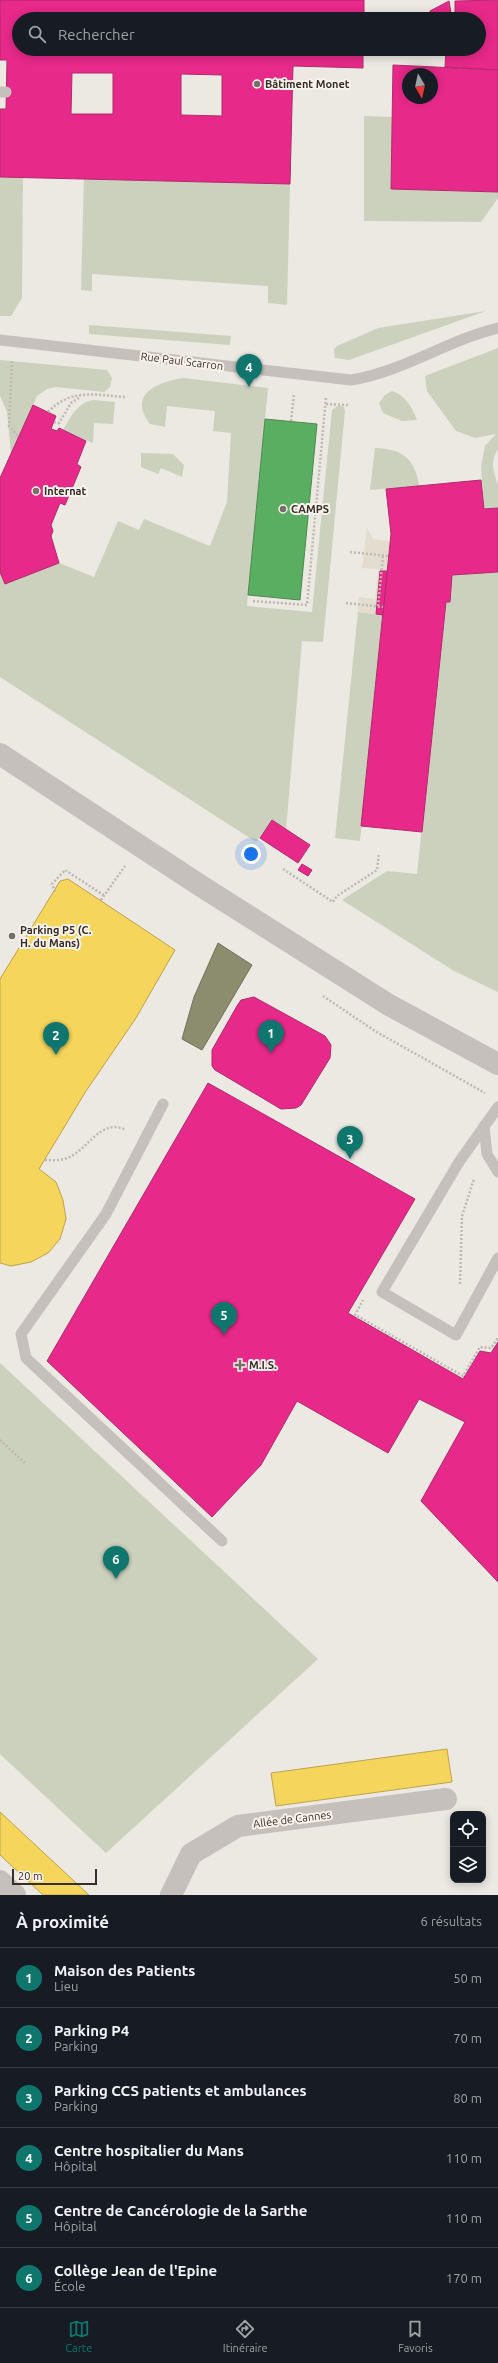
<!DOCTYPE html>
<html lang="fr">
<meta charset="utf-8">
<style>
body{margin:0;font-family:Ubuntu,sans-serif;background:#20242c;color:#f1f3f6}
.controls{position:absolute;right:12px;bottom:12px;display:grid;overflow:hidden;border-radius:8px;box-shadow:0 2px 10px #0003}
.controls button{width:36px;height:36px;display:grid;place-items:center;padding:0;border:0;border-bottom:1px solid #363941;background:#171b24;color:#f1f3f6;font:20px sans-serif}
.compass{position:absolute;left:402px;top:68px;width:36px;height:36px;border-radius:50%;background:#171b24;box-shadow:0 2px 10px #0003;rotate:171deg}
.scale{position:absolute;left:12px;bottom:10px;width:85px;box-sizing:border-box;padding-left:4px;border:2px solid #362e2a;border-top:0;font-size:11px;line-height:14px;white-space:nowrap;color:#362e2a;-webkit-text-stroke:3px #f8f2ea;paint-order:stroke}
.you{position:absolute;left:251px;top:854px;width:14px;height:14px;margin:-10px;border:3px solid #fff;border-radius:50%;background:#1a73e8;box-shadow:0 0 0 6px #1a73e833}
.badge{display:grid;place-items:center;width:26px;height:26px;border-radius:50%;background:#0f766e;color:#fff;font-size:13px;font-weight:700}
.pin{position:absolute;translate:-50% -33px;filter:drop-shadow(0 1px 2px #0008)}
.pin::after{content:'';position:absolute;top:21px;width:14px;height:12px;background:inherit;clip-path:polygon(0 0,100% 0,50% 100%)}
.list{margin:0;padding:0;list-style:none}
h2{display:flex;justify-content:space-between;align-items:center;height:52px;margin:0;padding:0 16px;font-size:17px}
h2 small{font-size:13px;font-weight:400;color:#9ea1a6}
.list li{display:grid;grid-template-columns:26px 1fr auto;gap:12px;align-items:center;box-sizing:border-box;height:60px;padding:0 16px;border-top:1px solid #363941}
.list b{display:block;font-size:15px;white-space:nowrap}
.list p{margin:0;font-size:13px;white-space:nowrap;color:#9ea1a6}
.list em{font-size:13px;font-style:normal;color:#9ea1a6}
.icon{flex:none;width:22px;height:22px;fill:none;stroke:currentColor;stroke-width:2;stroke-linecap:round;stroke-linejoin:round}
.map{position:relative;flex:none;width:498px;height:1895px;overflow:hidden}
.search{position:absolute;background:#171b24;box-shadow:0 2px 10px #0003;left:12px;right:12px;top:12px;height:44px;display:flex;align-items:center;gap:10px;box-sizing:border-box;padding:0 14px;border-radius:22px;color:#9ea1a6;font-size:15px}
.sheet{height:412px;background:#171b24}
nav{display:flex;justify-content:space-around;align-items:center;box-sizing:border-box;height:56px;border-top:1px solid #363941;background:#171b24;font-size:11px;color:#9ea1a6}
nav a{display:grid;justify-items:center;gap:2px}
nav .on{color:#0f766e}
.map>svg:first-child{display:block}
.green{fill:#ccd1bd}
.plaza{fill:#e5dcd0}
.homes{fill:#f6d55c;stroke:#bca34d}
.health{fill:#e7298a;stroke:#b22a6d;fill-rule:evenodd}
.public{fill:#5aae61;stroke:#4f8850}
.industry{fill:#8c8c6e;stroke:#72705a}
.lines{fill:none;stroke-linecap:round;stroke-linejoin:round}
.path{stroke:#beb9b3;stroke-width:2.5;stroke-dasharray:2 2;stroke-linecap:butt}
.lane{stroke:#c5c0bb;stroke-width:11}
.street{stroke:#c5c0bb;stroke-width:22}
.poi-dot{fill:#766f6a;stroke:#f8f2ea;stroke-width:1.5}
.labels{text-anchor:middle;stroke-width:4;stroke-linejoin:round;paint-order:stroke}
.poi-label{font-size:11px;font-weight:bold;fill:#362e2a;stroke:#f8f2ea;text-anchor:start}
.street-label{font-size:11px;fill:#362e2a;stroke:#f8f2ea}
</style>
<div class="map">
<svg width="498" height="1895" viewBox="0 0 498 1895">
<rect width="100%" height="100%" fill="#ece8e2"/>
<!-- green -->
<g class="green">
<polygon points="364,116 392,117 391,189 498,192 498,198 481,222 364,221"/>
<polygon points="0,177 23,177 22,298 11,316 0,316"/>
<polygon points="84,179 290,184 287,305 268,303 268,286 92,274 92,291 81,290"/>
<polygon points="486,311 349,360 335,358 334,349 337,346 378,328"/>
<polygon points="89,325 231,336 230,345 89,334"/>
<path d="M498,348V449C489,463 494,472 498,485C498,492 498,501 498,508L484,509L481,466L485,446L496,434L475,438L456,431L427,391L425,376Z"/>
<polygon points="0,360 107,370 112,378 110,387 104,392 56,387 47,389 37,396 11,454 7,412 0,396"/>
<path d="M183,378L268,388L247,606L312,612L332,410L339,405L344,407L345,411L323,642L302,641L286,830L272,820L256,842L0,677V572L5,584L59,563L94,577L118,521L139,530L144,519L210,546L227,502L231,433L213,431L215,411L167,406L165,427L150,424C127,394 158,382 183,378Z"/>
<path d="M392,391C406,396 412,407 417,420L402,421L383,413L379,403L385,395Z"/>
<path d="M93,400L115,402L113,424L94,423L93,443L63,430C71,417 77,403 93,400Z"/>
<path d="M375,448C402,449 415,458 419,486L370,490Z"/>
<polygon points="141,453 173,454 184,465 182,477 161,468 158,474 141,467"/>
<polygon points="498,572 498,992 454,971 342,900 387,871 417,874 446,602 450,602 452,575"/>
<polygon points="358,612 383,615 360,841 335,838"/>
<polygon points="0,1363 318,1659 106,1853 0,1754"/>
</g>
<!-- plaza -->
<polygon class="plaza" points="367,527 373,539 390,541 383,615 358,612 359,597 375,599 378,569 362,568"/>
<!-- homes -->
<g class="homes">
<polygon points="68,879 175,950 136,1018 86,1091 39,1169 56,1182 63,1200 66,1219 60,1239 48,1253 31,1262 11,1266 0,1263 0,979 60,881"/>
<polygon points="447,1749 452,1782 276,1806 271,1773"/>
<polygon points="0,1812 89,1895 43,1895 0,1855"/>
</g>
<!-- health -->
<g class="health">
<path d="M0,0H364V19H19V49H363V68L293,66L290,184L0,177V109H6L7,60H0ZM72,73H113V114H71ZM181,74L222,75V116L181,115Z"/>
<polygon points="498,0 498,70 445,67 446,49 479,49 479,19 455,19 455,1"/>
<polygon points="449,1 452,19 431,19 430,11"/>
<path d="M393,65L498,70V192L391,189ZM408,74H432V98H408Z"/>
<polygon points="33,405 56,416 51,429 57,431 59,428 86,441 77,464 81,467 65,505 60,503 51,525 53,531 51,536 59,563 5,584 0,572 0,478"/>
<polygon points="481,480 484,509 498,508 498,572 452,575 450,602 446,602 422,832 361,826 391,534 386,489"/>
<polygon points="380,571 387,571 383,615 376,614"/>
<polygon points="272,820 310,845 298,863 260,838"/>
<polygon points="302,864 312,870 308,876 298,870"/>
<polygon points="254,997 325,1036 331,1045 330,1058 301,1105 296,1108 281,1109 215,1070 212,1066 212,1050 237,1006 241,1000"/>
<polygon points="208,1083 415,1199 348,1313 463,1379 480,1351 491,1353 498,1342 498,1582 421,1501 465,1422 419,1399 388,1453 297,1401 261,1465 212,1517 47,1361"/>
</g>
<!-- public -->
<polygon class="public" points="265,419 317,424 300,600 248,595"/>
<!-- industry -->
<polygon class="industry" points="218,943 252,965 202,1050 182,1039 194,997"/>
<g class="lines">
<!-- path -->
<g class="path">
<polyline points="12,361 9,426 19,437"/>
<polyline points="326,404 348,405"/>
<path d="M48,412C71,388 95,395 125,397"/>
<polyline points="291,421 294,394"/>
<polyline points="54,422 59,423 71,403 80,397"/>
<polyline points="350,552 388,556"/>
<polyline points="253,601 307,605 326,397"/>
<polyline points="346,603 383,607"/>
<polyline points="378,606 383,556"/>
<polyline points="283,869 333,902 337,896 377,870 379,853"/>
<polyline points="55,892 52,884 65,870 105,896"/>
<polyline points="101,900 125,866"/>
<polyline points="323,996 375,1031 485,1093"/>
<path d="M45,1160C52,1160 60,1161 67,1158C88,1151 100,1117 126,1130"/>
<polyline points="460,1284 462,1216 474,1179"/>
<polyline points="359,1317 355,1315 363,1300"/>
<polyline points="357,1318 359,1317 463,1376 480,1347 491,1348 498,1338"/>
<polyline points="0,1440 25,1463"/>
</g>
<!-- lane -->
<g class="lane">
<polyline points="0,92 6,92"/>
<path d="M0,340L351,380C403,372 447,340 498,328"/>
<polyline points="163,1104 106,1214 21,1334 26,1358 222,1541"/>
<polyline points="498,1107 459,1162 382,1292 456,1335 498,1258"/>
<polyline points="484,1126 487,1154 498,1172"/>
</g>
<!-- street -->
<g class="street">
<polyline points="0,754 201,886 389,1005 498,1064"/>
<polyline points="0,1881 15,1895"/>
<polyline points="171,1895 191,1854 238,1826 446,1799"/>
</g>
</g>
<!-- markers -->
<g class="poi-dot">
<circle cx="257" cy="84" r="4"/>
<circle cx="36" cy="491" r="4"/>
<circle cx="283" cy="509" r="4"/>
<circle cx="12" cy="936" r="4"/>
<path d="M238 1359h4v4h4v4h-4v4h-4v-4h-4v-4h4z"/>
</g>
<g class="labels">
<!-- poi labels -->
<g class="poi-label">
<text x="265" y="88">Bâtiment Monet</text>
<text x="44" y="495">Internat</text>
<text x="291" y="513">CAMPS</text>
<text x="20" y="934">Parking P5 (C.<tspan x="20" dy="13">H. du Mans)</tspan></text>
<text x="249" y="1369">M.I.S.</text>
</g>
<!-- street labels -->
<g class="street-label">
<text transform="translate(182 361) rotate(7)" y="4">Rue Paul Scarron</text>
<text transform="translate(292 1819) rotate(-7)" y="4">Allée de Cannes</text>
</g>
</g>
</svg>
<div class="controls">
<button><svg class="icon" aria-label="locate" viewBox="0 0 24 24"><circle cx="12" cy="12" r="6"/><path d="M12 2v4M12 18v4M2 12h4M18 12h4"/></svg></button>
<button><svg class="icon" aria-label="layers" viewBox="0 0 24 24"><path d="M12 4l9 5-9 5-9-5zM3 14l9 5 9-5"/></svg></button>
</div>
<svg class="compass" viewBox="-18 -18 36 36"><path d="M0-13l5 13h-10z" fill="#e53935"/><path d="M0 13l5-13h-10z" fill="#9ea1a6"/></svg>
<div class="scale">20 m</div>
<div class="you"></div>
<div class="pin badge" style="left:271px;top:1053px">1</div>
<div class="pin badge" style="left:56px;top:1055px">2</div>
<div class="pin badge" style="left:350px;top:1159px">3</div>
<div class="pin badge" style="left:249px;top:387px">4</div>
<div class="pin badge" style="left:224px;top:1335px">5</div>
<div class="pin badge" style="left:116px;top:1579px">6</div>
<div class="search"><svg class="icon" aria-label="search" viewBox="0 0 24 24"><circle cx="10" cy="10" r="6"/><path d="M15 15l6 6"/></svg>Rechercher</div>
</div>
<section class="sheet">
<h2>À proximité<small>6 résultats</small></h2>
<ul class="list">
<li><span class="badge">1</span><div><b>Maison des Patients</b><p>Lieu</p></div><em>50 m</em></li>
<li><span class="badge">2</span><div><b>Parking P4</b><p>Parking</p></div><em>70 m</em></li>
<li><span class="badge">3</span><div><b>Parking CCS patients et ambulances</b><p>Parking</p></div><em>80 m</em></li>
<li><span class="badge">4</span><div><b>Centre hospitalier du Mans</b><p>Hôpital</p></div><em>110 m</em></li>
<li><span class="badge">5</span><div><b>Centre de Cancérologie de la Sarthe</b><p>Hôpital</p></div><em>110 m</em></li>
<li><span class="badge">6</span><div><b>Collège Jean de l'Epine</b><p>École</p></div><em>170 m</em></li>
</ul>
</section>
<nav>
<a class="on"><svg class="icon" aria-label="map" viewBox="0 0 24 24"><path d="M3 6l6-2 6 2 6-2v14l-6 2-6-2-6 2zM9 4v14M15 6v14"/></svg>Carte</a>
<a><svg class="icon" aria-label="directions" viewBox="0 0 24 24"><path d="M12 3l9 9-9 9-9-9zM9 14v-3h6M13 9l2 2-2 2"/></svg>Itinéraire</a>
<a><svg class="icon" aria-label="saved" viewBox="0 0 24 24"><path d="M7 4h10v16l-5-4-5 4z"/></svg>Favoris</a>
</nav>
